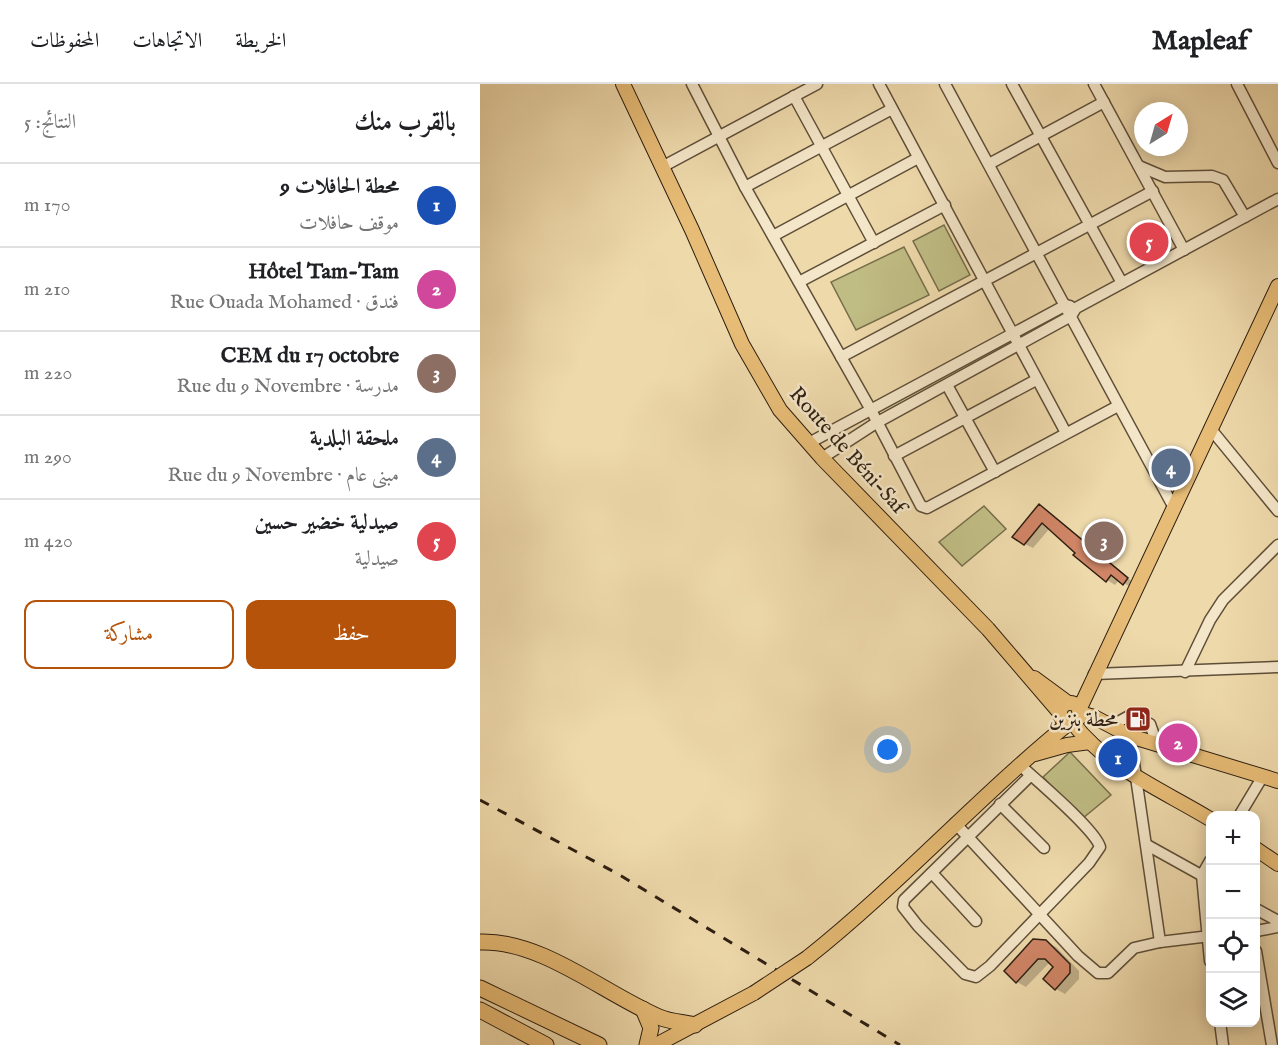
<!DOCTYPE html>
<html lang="ar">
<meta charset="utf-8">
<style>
body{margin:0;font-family:"IM FELL English",Amiri,serif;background:#f2f2f2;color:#202124;direction:rtl}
.controls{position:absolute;right:18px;bottom:18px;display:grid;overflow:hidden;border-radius:12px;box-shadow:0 3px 15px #0003}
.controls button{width:54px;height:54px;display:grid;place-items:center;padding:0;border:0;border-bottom:2px solid #e0e0e0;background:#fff;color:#202124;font:30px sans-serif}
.compass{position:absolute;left:654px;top:18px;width:54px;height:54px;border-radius:50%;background:#fff;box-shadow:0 3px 15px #0003;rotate:37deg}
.you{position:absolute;left:408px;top:666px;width:21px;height:21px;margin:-15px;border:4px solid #fff;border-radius:50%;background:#1a73e8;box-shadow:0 0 0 9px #1a73e833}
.badge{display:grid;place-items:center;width:39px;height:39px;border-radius:50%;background:#b45309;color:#fff;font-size:20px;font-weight:700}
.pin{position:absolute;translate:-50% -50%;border:3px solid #fff;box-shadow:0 2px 6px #0006}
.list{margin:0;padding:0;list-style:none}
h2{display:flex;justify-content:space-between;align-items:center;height:78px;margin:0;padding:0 24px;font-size:26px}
h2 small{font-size:20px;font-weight:400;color:#757577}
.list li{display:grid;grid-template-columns:39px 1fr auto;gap:18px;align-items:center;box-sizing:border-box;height:84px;padding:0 24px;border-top:2px solid #e0e0e0}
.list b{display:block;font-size:22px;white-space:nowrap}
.list p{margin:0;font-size:20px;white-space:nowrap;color:#757577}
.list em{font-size:20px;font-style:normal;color:#757577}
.actions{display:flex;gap:12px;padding:18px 24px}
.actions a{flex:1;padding:14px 0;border:2px solid #b45309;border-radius:12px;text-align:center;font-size:21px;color:#b45309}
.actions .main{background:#b45309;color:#fff}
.icon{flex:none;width:33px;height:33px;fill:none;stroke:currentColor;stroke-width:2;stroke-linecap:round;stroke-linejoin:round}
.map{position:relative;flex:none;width:798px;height:961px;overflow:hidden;direction:ltr}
header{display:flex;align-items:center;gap:36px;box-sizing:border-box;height:84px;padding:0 30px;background:#fff;border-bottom:2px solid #e0e0e0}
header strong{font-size:28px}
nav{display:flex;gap:33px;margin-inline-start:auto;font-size:21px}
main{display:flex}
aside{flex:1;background:#fff}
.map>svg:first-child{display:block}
.green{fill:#c0bd84;stroke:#776e4b;stroke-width:1.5}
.shadow{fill:#0003}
.building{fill:#cf8566;stroke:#2e1f12;stroke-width:1.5}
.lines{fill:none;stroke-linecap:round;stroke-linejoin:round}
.minor-casing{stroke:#5e4e38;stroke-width:13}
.major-casing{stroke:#2e1f12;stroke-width:16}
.highway-casing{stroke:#2e1f12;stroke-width:17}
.minor{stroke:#f4e6c8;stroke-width:10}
.major{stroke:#e7bc76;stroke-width:14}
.highway{stroke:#e7bc76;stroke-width:15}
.rail{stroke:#2e1f12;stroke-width:3;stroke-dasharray:10 10;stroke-linecap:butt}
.major-bridge-casing{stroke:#2e1f12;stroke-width:16;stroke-linecap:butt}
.major-bridge{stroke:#e7bc76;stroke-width:14}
.labels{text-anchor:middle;stroke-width:5;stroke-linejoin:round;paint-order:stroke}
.street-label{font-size:21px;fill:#2e1f12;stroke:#f4e6c8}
.poi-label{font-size:21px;fill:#2e1f12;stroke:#f4e6c8;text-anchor:end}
</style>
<header>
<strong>Mapleaf</strong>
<nav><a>الخريطة</a><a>الاتجاهات</a><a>المحفوظات</a></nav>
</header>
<main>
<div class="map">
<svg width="798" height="961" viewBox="0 0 798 961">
<rect width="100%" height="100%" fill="#eed9ab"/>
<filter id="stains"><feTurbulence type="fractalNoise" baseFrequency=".00333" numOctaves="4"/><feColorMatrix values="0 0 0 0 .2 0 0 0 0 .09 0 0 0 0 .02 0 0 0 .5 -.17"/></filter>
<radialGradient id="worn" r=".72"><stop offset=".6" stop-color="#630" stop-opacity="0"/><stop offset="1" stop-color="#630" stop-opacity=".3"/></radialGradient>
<!-- green -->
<g class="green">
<polygon points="464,141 490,191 459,207 433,157"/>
<polygon points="424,163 449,211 376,246 351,198"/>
<polygon points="504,422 526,445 482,482 459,458"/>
<polygon points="590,668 631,711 603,734 563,693"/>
</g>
<!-- shadow -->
<g class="shadow">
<polygon points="559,422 655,500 652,504 639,496 635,501 627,496 570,444 553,464 545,460"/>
<polygon points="566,858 576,863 599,887 599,895 585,910 576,905 575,883 572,879 568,880 546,903 537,898"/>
</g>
<!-- building -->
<g class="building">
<polygon points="559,420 648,494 643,501 631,491 626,498 593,471 595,469 562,439 544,461 532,453"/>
<polygon points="553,855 566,856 590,880 590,889 575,906 563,895 573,883 565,875 558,875 536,899 524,887"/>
</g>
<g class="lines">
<defs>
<g id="minor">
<polyline points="212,0 265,103 391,326 441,422 447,424 638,322"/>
<polyline points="399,0 586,349"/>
<polyline points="465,0 693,422"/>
<polyline points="532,0 642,199"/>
<polyline points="614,0 704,166"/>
<polyline points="757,0 798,79"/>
<polyline points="314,12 394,159"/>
<polyline points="509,80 624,18"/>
<polyline points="659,82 685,93 732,92 743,96 765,133"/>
<polyline points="182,83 337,0"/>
<polyline points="265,103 412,25"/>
<polyline points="293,152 438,74"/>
<polyline points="319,198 465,121"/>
<polyline points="361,273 673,107"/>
<polyline points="467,301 515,388"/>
<polyline points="730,344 798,427"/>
<polyline points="329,359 586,221 590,222"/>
<polyline points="414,372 556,296"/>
<polyline points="342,374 396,339 591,232 596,224 798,115"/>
<polyline points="705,588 730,536 743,516 798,461"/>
<polyline points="614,590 798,583"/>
<polyline points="631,642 649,632 670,640 677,660"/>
<polyline points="650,652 680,858 730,852"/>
<path d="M540,681C556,696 615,745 620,763L609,779L510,882L496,893L485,890L438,842L423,823L424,816L551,691"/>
<polyline points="520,720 564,764"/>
<polyline points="759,732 783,692"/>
<polyline points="475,739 598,872 618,889 628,889 654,864 680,858"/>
<polyline points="667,761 730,796"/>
<polyline points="730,777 722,791 730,877"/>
<polyline points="452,789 496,837"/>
<polyline points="776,825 798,837"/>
<polyline points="776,847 798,843"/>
<polyline points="776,867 792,961"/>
<polyline points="740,938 743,961"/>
</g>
<g id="major">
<polyline points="143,0 212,146 262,260 300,326 342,374 508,545 580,629"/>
<polyline points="554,594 588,619"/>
<circle cx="590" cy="629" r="10"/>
<polyline points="599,626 798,202"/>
<polyline points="600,629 614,633 650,652 798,697"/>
<path d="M593,639C626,683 684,707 730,735"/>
<polyline points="555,670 587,661 610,658"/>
<polyline points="776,765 798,780"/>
<path d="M327,874C419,801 498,713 589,639"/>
<polyline points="176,961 274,909"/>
</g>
<g id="highway">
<path d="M0,858C62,856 123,909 179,933C190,938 203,938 215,941"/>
<polyline points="0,904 119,961"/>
<polyline points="163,925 171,944 167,961"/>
<polyline points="0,926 66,961"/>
</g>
</defs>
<!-- minor casing -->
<use href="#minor" class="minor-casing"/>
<!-- major casing -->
<use href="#major" class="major-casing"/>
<!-- highway casing -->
<use href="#highway" class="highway-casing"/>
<!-- minor -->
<use href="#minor" class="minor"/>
<!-- major -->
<use href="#major" class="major"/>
<!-- highway -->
<use href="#highway" class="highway"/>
<!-- rail -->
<polyline class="rail" points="0,716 138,790 420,961"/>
<defs>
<polyline id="major-bridge" points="274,909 327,874"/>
</defs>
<!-- major-bridge casing -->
<use href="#major-bridge" class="major-bridge-casing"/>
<!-- major-bridge -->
<use href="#major-bridge" class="major-bridge"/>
</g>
<!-- icons -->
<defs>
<symbol id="fuel-square" viewBox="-11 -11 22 22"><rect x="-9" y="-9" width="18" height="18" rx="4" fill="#8f2418" stroke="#f4e6c8"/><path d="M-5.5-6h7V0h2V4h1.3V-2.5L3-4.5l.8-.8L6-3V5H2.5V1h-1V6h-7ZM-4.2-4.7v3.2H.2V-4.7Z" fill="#fff"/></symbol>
</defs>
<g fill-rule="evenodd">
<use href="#fuel-square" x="643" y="620" width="30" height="30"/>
</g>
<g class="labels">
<!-- street labels -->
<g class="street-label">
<text transform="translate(368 366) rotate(48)" y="7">Route de Béni-Saf</text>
</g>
<!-- poi labels -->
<g class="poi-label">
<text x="638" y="642">محطة بنزين</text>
</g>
</g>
<rect width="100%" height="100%" filter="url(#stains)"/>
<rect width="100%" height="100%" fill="url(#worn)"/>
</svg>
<div class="controls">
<button>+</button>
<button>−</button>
<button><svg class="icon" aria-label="locate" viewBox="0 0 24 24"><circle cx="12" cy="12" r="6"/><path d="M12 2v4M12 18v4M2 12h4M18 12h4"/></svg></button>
<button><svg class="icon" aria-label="layers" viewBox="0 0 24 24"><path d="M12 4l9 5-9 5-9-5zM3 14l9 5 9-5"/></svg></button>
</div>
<svg class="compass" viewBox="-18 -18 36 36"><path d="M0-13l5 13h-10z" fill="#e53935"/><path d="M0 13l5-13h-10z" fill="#757577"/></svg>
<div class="you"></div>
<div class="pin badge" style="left:638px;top:674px;background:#1a4fb4">1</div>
<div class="pin badge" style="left:698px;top:659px;background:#d1479c">2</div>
<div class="pin badge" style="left:624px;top:457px;background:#8d6e63">3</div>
<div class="pin badge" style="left:691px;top:384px;background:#5c6f8a">4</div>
<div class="pin badge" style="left:669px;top:158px;background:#e0444e">5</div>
</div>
<aside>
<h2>بالقرب منك<small>النتائج: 5</small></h2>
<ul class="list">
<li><span class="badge" style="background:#1a4fb4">1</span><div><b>محطة الحافلات 9</b><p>موقف حافلات</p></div><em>170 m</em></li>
<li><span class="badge" style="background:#d1479c">2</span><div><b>Hôtel Tam-Tam</b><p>فندق · Rue Ouada Mohamed</p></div><em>210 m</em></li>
<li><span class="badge" style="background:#8d6e63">3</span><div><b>CEM du 17 octobre</b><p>مدرسة · Rue du 9 Novembre</p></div><em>220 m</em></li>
<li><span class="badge" style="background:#5c6f8a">4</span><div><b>ملحقة البلدية</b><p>مبنى عام · Rue du 9 Novembre</p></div><em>290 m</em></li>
<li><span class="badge" style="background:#e0444e">5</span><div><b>صيدلية خضير حسين</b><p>صيدلية</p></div><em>420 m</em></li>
</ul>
<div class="actions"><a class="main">حفظ</a><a>مشاركة</a></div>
</aside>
</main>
